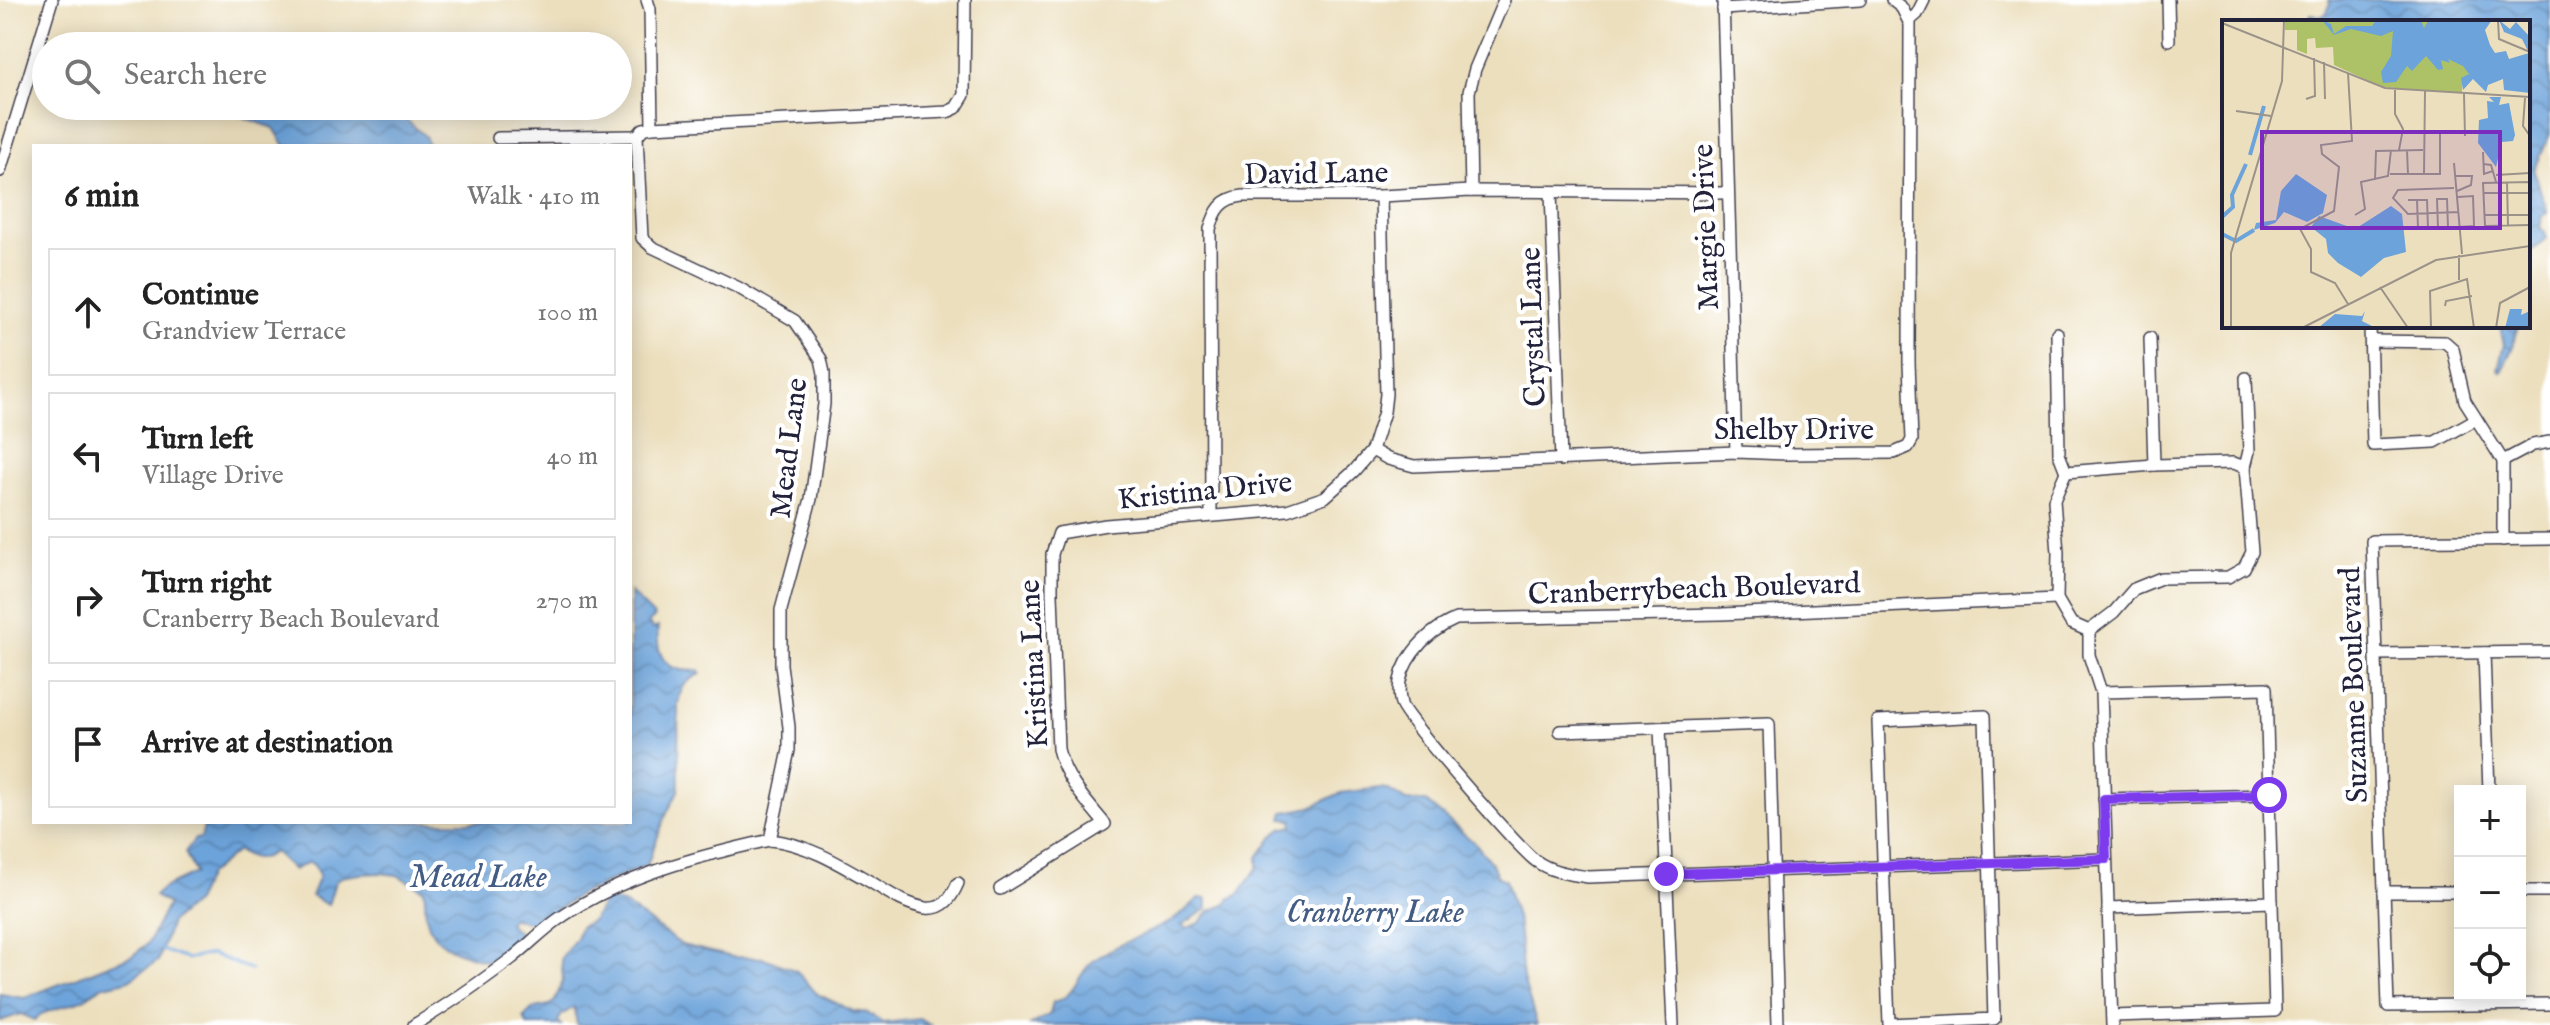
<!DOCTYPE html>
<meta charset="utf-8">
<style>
body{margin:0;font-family:"IM FELL English",serif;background:#f2f2f2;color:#222}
.controls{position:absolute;right:24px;bottom:24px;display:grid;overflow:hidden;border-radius:0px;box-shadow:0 4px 20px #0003}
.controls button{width:72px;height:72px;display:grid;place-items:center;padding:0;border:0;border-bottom:2px solid #e0e0e0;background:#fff;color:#222;font:40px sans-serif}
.stop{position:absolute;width:24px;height:24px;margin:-18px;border:6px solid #7c3aed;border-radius:50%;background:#fff}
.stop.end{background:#7c3aed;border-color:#fff;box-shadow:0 2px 8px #0008}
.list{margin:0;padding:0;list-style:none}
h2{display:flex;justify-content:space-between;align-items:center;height:104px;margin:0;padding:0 32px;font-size:34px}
h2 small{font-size:26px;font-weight:400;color:#767676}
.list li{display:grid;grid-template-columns:52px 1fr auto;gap:24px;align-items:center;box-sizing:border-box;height:128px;margin:0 16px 16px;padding:0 16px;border:2px solid #e0e0e0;border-radius:0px}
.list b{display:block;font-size:30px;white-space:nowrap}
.list p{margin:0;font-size:26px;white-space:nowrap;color:#767676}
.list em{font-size:26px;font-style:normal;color:#767676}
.icon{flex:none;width:44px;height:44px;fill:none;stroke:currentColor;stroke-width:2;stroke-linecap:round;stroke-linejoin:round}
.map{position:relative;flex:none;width:2550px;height:1025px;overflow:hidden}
.search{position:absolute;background:#fff;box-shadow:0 4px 20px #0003;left:32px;top:32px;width:600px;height:88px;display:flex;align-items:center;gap:20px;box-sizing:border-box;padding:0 28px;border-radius:44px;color:#767676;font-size:30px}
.panel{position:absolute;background:#fff;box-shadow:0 4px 20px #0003;left:32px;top:144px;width:600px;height:680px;border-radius:0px}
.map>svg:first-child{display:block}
.water{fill:url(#water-waves);stroke:#47628a;stroke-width:2}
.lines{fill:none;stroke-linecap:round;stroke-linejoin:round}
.stream{stroke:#6ca3da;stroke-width:3}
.minor-casing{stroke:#403e4e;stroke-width:14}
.minor{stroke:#fff;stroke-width:11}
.route{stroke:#7c3aed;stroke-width:10}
.labels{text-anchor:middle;stroke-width:8;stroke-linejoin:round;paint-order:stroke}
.street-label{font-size:30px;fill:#22223b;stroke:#fff}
.water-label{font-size:32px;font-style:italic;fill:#435c83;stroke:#fff}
.inset-river{fill:none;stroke:#6ca3da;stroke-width:4}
.inset-road{fill:none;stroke:#9b9389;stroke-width:2}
.view{fill:#7b2cbf;fill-opacity:0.15;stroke:#7b2cbf;stroke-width:4}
.inset-edge{fill:none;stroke:#22223b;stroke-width:4}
</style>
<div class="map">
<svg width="2550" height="1025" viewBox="0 0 2550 1025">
<defs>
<pattern id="water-waves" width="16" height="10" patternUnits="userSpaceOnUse" patternTransform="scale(2)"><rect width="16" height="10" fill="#6ca3da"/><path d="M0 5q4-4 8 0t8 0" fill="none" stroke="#5884b2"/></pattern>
</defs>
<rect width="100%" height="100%" fill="#fff"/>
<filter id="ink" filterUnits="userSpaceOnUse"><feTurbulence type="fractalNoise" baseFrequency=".0125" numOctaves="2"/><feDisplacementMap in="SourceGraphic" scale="16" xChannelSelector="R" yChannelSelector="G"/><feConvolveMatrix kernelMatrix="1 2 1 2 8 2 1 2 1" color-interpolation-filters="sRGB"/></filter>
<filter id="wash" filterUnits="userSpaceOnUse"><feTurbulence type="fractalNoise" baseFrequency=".006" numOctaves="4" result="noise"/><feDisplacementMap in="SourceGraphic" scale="32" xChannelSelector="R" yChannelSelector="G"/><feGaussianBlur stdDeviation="1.8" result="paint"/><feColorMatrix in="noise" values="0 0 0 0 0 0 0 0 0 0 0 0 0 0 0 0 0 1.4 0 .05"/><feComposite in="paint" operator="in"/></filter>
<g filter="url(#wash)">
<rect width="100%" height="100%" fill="#ecdfbd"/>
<!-- water -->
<g class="water">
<polygon points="2329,0 2550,0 2550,134 2534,171 2547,211 2547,214 2542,217 2540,229 2545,232 2546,238 2528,256 2528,22 2307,22 2311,14 2319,16 2326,14 2330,5"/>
<path d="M231,106H390L425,136L429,146H285L274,128C259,122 242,120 231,106Z"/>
<polygon points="2500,326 2518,326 2512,349 2501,372 2498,369 2504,344"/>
<path d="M630,592L655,617L648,623L653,629L658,627C655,659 668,674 699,670L701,674C685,681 681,686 678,704L679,790L667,813L647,865L580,894L540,921L526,922L512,917L508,923L519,933L502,952L487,961C464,955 436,948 428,923C424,912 426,901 424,890L397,875L380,873L360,874L341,877L335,882L328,905L311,896L319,876L314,865L309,862L293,870L274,852L261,859L245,856L237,851L208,875L195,902L171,922L158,961L127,981L104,986L82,1000L41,1014L35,1020L21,1014L0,1021V994L24,998L132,956L148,943L168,904L154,896L163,888L195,873L185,852L195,839L201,838L205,822H630Z"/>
<path d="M1380,788L1387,789L1406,801L1426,802L1476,844L1492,864L1497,876L1505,880L1518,924L1523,979L1537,1025H1031L1050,1014L1053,1002C1075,998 1077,975 1091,963C1115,943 1144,936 1170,922C1182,915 1190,906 1199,898L1207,899V909L1182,925L1187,928L1200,923L1209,911L1225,905L1229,899L1238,895L1258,867V857L1273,836L1281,829L1293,826V820L1282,819L1284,812L1311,807L1340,793Z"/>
<path d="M612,900L627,906L682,945L733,957L764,958L797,971L815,993L853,1011L867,1013L883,1023L919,1019L932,1025H577L574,1007L562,1015L558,1021L561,1025H527L524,1017L532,1009L549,1005L555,1001L563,980L561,958L576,938L580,927C583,924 588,924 591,921C601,913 596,903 612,900Z"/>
</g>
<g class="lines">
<!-- stream -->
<g class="stream">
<polyline points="596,886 605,901"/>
<polyline points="162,950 186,959 212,954 251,970"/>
</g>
</g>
</g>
<g filter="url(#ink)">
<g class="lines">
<defs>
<g id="minor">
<polyline points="647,0 650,9 652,127"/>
<polyline points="1723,0 1736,452"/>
<polyline points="2168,0 2169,40"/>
<polyline points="1723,9 1860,0"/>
<polyline points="1909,21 1917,14 1924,0"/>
<polyline points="498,138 637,136"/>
<polyline points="0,171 52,0"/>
<polyline points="1471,191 1469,92 1475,69 1504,0"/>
<polyline points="1551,192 1561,460"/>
<polyline points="2370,326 2373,445 2435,442 2476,419"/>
<polyline points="2057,333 2059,454 2066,472"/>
<polyline points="2150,338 2154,465"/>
<polyline points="2371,341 2445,342 2453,349 2465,401 2503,461 2503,540"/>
<polyline points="1372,450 1388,459 1414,466 1736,452 1786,454 1894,453 1908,447 1912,440 1909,363 1910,24 1902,8 1892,0"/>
<polyline points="2503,461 2533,445 2550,442"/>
<polyline points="2245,467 2249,451 2246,378"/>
<polyline points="2066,472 2154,465 2233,463 2245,467 2252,552 2244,568 2228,577 2161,578 2134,589 2114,612 2089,631"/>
<polyline points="2066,472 2054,500 2058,553 2057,599 2071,623 2089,631"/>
<path d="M1211,515L1210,229C1215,211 1222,198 1243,196H1381L1471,191L1728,193"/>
<polyline points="2550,539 2372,541 2388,1006 2550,1004"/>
<path d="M2057,599L1722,614L1456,619C1425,632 1391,667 1401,704C1404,717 1520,850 1536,861C1551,872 1570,874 1588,877L2106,859"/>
<polyline points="2089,631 2089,655 2101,692 2112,1025"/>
<polyline points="2484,653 2489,791"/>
<polyline points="2376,654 2550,652"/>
<polyline points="2101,692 2266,688 2275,1011 2112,1016"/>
<polygon points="1985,716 1994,1019 1889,1024 1878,721"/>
<polyline points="1660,728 1673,1025"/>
<polyline points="1560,731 1769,724 1778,1025"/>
<polyline points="2104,799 2269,795"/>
<path d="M770,840C806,843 843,866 874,884C890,894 907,905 926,908C944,910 952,897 958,883"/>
<path d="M1000,889L1105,824C1086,801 1065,779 1058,749L1052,594V554L1059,533L1106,525L1287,510L1325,497L1354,471L1372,450L1384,412L1386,394L1381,196"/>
<polyline points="2520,891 2550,891"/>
<polyline points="2384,892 2460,892"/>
<polyline points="2108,908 2272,902"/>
<path d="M414,1025C448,1005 479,983 511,959C528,946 544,928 563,916C624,875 699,856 770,840L789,750V727L781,665V610L811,499L824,404V373L821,359L795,321L739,288L652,247L642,238L637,136L643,129L652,127L947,112L956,108L964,95L965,0"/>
</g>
</defs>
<!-- minor casing -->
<use href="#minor" class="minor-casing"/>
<!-- minor -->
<use href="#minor" class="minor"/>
</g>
</g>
<g class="lines" filter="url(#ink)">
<!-- route -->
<polyline class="route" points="1666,874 2106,859 2104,799 2269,795"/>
</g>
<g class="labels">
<!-- street labels -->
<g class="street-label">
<text transform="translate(1316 173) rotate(-1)" y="10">David Lane</text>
<text transform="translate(1705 227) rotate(-92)" y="10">Margie Drive</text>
<text transform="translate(1532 327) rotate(-92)" y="10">Crystal Lane</text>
<text x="1794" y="439">Shelby Drive</text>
<text transform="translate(788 448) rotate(-83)" y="10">Mead Lane</text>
<text transform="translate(1205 490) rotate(-6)" y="10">Kristina Drive</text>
<text transform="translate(1694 588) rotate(-2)" y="10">Cranberrybeach Boulevard</text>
<text transform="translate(1033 664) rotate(-93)" y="10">Kristina Lane</text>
<text transform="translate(2353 685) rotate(-92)" y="10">Suzanne Boulevard</text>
</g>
<!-- water labels -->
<g class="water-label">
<text x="478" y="887">Mead Lake</text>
<text x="1375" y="922">Cranberry Lake</text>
</g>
</g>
<!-- overview -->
<g transform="translate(2222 20)">
<rect width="308" height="308" fill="#ecdfbd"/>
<path d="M63,0H251L237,15L248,58L240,59V73L160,67L112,45L111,27L94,28L93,18L85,19V34L75,30V10H63Z" fill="#adc266"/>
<path d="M100,0L109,4L112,14L124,6H150L154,0H199L202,8L207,0H270L263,10L268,25L273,33L284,31L287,39L307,33L300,19L282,12L277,0L288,9L294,2L308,17V73L282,70L281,59L266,65L264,72L251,59L241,70L239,58L247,54L241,46L226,39L228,43L219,40L221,49L216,50L204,36L190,51L185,46L174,62L161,63L159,52L169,36L171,11L159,16L129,9L112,15ZM267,77H279L277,85L287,83L293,115L291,121L280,122L274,147L256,123L257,100L266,98L265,81L272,82ZM74,154L105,175L101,193L85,202L62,192L53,203L32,210L34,203L54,200L59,171ZM169,186L180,194L184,232L162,238L139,257L116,243L106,233L104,219L89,207L97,196L133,209ZM288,289H300L299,295L308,291V308H283ZM143,291L140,301L154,308H96L113,294L140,296Z" fill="#6ca3da"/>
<path class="inset-river" d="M28,135L42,86M0,197L11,187L10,175L24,144M0,214L14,221L32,210"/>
<path class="inset-road" d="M276,0L277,19L308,32M0,3L163,68L308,77M102,42L103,79M173,70V94L181,109L177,130M242,74L243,116M303,78L301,106L308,116M84,79L93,76L92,38M14,91L49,96M185,130L186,155M261,132L262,154L271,151M232,143L240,234M261,144L269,145L274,162M168,154H218V113H201M202,154L203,71M274,155L308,153M233,156H250L249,165L235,171M153,160L154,131L201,130M285,162L286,206M232,168L176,170L171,178L186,194L237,192M308,168V162L261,163L263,206L308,205M262,173H308M236,177L251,176L252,206L237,207M215,179H225L226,207L216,208ZM186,180H205L206,208H196L195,180M133,195L143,189L139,162L166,156L169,130M263,195H308M237,235V260M158,267L186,308M126,284L113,263L89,252V229L78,209L112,191L117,147L100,134L99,125L130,121L126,53M223,286L224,281L250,276M9,308V233L60,61L62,0M80,308L214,240L308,226M209,308L208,271L245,259L252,308M274,308L278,283L308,267"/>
<path class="view" d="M40,112H278V208H40Z"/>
<rect width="308" height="308" class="inset-edge"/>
</g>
</svg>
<div class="controls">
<button>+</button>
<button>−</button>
<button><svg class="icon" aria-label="locate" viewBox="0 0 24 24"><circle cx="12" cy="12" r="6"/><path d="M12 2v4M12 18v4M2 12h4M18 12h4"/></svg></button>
</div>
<div class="stop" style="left:2269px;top:795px"></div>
<div class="stop end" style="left:1666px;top:874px"></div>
<div class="search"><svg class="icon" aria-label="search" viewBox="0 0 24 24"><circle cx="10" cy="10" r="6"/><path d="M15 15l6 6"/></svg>Search here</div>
<section class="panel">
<h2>6 min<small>Walk · 410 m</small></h2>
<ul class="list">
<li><svg class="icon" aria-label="ahead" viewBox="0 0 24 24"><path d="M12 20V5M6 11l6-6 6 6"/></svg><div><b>Continue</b><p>Grandview Terrace</p></div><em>100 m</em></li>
<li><svg class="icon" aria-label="left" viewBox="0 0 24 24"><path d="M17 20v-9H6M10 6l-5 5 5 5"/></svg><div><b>Turn left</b><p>Village Drive</p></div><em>40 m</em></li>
<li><svg class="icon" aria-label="right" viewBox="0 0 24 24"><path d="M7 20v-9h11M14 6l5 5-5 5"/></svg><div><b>Turn right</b><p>Cranberry Beach Boulevard</p></div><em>270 m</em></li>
<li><svg class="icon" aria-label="arrive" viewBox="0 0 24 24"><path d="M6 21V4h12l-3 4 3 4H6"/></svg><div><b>Arrive at destination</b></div></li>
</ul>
</section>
</div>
